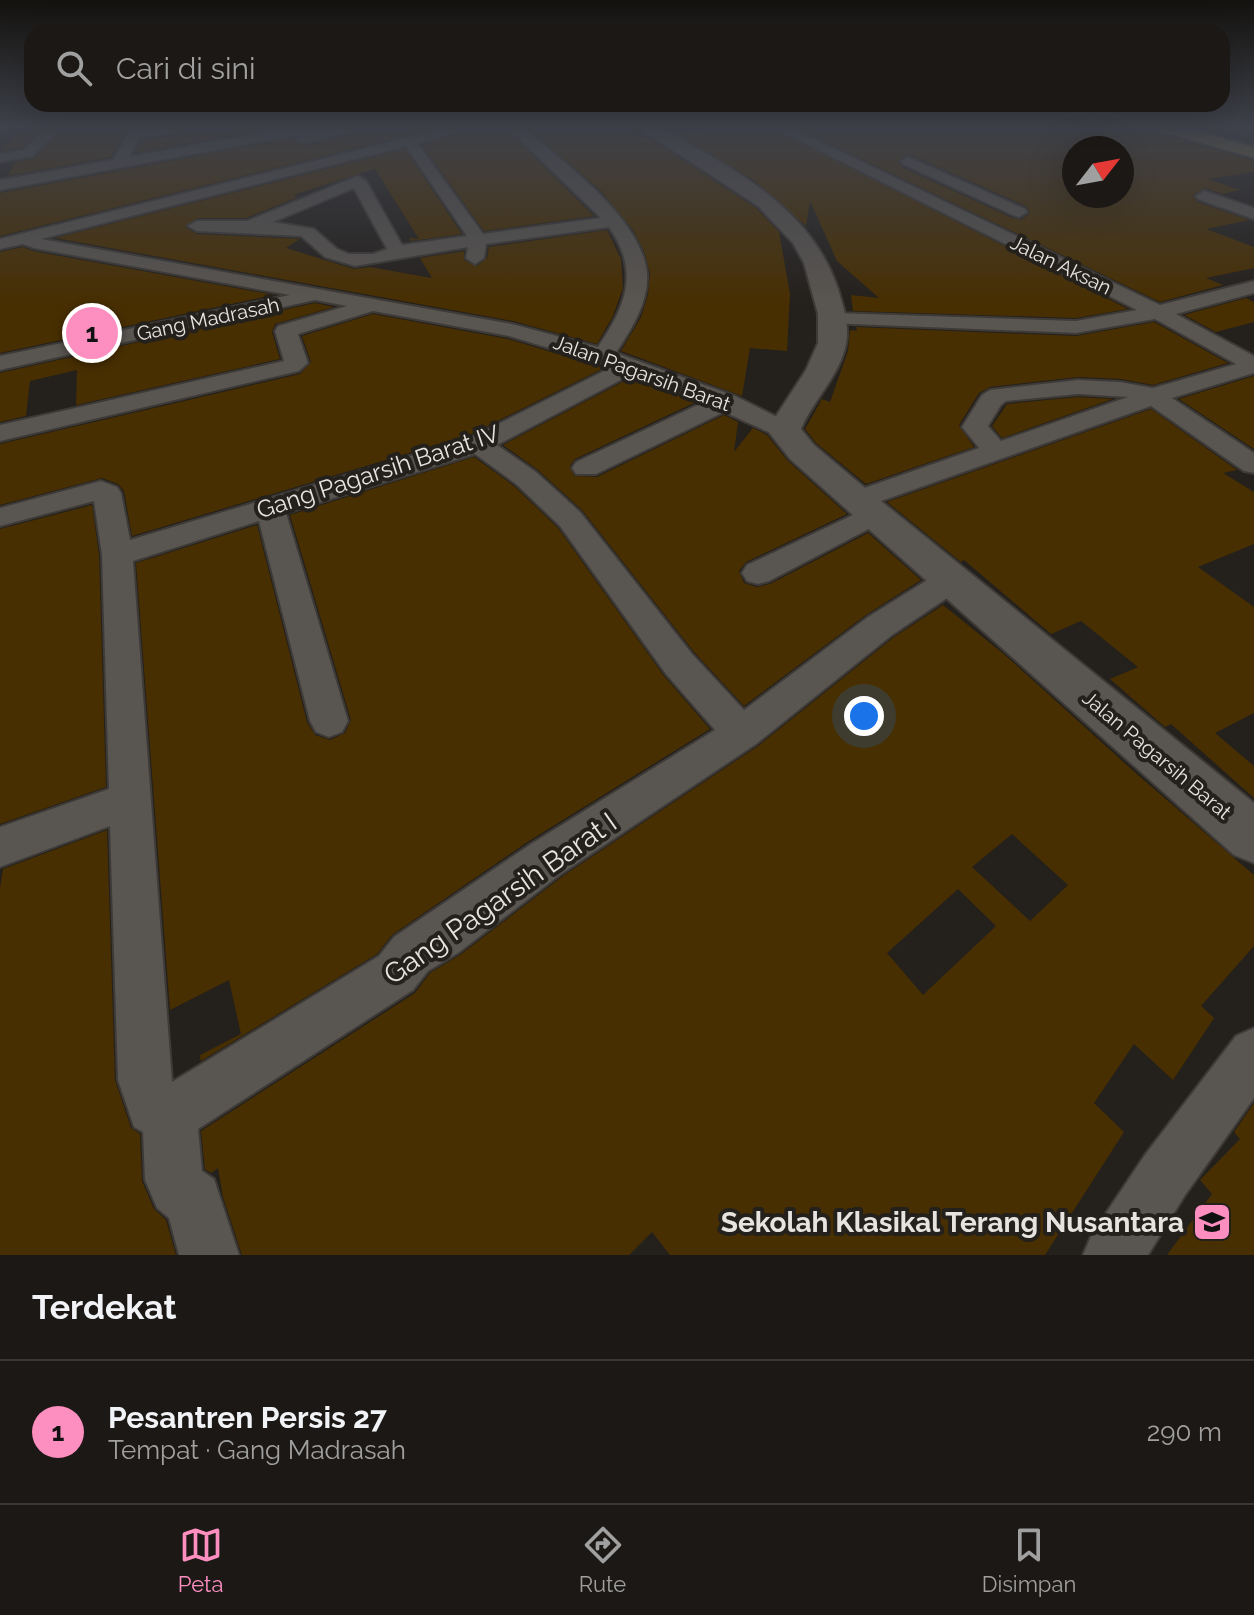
<!DOCTYPE html>
<html lang="id">
<meta charset="utf-8">
<style>
body{margin:0;font-family:Raleway,sans-serif;background:#24211e;color:#f1f3f6}
.compass{position:absolute;left:1062px;top:136px;width:72px;height:72px;border-radius:50%;background:#1b1815;box-shadow:0 8px 32px #0002;rotate:59deg}
.you{position:absolute;left:864px;top:716px;width:28px;height:28px;margin:-20px;border:6px solid #fff;border-radius:50%;background:#1a73e8;box-shadow:0 0 0 12px #1a73e833}
.badge{display:grid;place-items:center;width:52px;height:52px;border-radius:50%;background:#fd8ec0;color:#111;font-size:26px;font-weight:700}
.pin{position:absolute;translate:-50% -50%;border:4px solid #fff;box-shadow:0 2px 8px #0006}
.list{margin:0;padding:0;list-style:none}
h2{display:flex;justify-content:space-between;align-items:center;height:104px;margin:0;padding:0 32px;font-size:34px}
h2 small{font-size:26px;font-weight:400;color:#a0a0a0}
.list li{display:grid;grid-template-columns:52px 1fr auto;gap:24px;align-items:center;box-sizing:border-box;height:144px;padding:0 32px;border-top:2px solid #393734}
.list b{display:block;font-size:30px;white-space:nowrap}
.list p{margin:0;font-size:26px;white-space:nowrap;color:#a0a0a0}
.list em{font-size:26px;font-style:normal;color:#a0a0a0}
.icon{flex:none;width:44px;height:44px;fill:none;stroke:currentColor;stroke-width:2;stroke-linecap:round;stroke-linejoin:round}
.map{position:relative;flex:none;width:1254px;height:1255px;overflow:hidden}
.search{position:absolute;background:#1b1815;box-shadow:0 8px 32px #0002;left:24px;right:24px;top:24px;height:88px;display:flex;align-items:center;gap:20px;box-sizing:border-box;padding:0 28px;border-radius:24px;color:#a0a0a0;font-size:30px}
.sheet{height:248px;background:#1b1815}
nav{display:flex;justify-content:space-around;align-items:center;box-sizing:border-box;height:112px;border-top:2px solid #393734;background:#1b1815;font-size:22px;color:#a0a0a0}
nav a{display:grid;justify-items:center;gap:4px}
nav .on{color:#fd8ec0}
.map>svg:first-child{display:block}
.building{fill:#482f02;fill-rule:evenodd}
.lines{fill:none;stroke-linecap:round;stroke-linejoin:round}
.street-casing{stroke:#3d3a37;stroke-width:4}
.secondary-casing{stroke:#3d3a37;stroke-width:4}
.primary-casing{stroke:#3d3a37;stroke-width:4}
.street{fill:#595550;fill-rule:evenodd}
.secondary{fill:#595550;fill-rule:evenodd}
.primary{fill:#84753f;fill-rule:evenodd}
.labels{text-anchor:middle;stroke-width:8;stroke-linejoin:round;paint-order:stroke}
.far-street-label{font-size:20px;fill:#e6e3e0;stroke:#24201c}
.street-label{font-size:24px;fill:#e6e3e0;stroke:#24201c}
.near-street-label{font-size:28px;fill:#e6e3e0;stroke:#24201c}
.near-poi-label{font-size:28px;font-weight:bold;fill:#e6e3e0;stroke:#24201c;text-anchor:end}
</style>
<div class="map">
<svg width="1254" height="1255" viewBox="0 0 1254 1255">
<rect width="100%" height="100%" fill="#24201c"/>
<!-- building -->
<g class="building">
<polygon points="23,127 44,127 23,147 0,151"/>
<polygon points="64,127 139,127 127,129 111,157 8,176 15,162 35,158"/>
<polygon points="197,127 280,127 135,153 142,140 188,134"/>
<polygon points="373,127 441,127 0,236 0,193 294,138 305,146 371,130"/>
<polygon points="476,127 504,127 594,216 484,231 422,145"/>
<polygon points="526,127 626,127 642,138 648,137 756,208 779,232 790,294 787,351 750,348 742,396 621,351 641,317 648,295 650,273 644,251 633,230 600,190"/>
<polygon points="733,127 770,127 1128,309 1076,318 853,311 851,295 879,298 837,261 810,201 806,226 752,179 677,134"/>
<path d="M795,127H1140L1254,161V172L1208,179L1240,190L1222,194L1205,188L1193,195L1197,202L1249,220L1206,229L1254,247V268L1206,278L1223,285L1160,302ZM1074,148H1122V196H1074ZM909,154L1026,206L1030,213L1021,220L1012,218L902,167L898,160Z"/>
<polygon points="405,149 462,234 411,241 409,238 419,239 375,169 293,195 298,197 246,218 197,218 185,227 197,234 300,239 286,248 354,269 370,267 432,278 420,258 464,251 464,260 477,266 487,258 489,247 607,230 621,259 623,288 613,316 597,344 513,321 55,238"/>
<polygon points="23,247 33,251 274,295 0,353 0,252"/>
<polygon points="1246,298 1254,302 1254,322 1216,332 1184,315"/>
<polygon points="315,303 334,307 275,324 272,332 280,359 76,405 77,370 30,381 26,416 0,422 0,373"/>
<polygon points="373,314 508,339 604,368 469,435 132,536 124,491 118,484 102,478 0,505 0,444 300,374 311,362 302,336"/>
<polygon points="1154,322 1228,363 1153,385 1121,379 1078,377 990,387 979,393 959,425 974,447 866,484 816,443 805,429 822,399 830,402 848,351 850,330 857,331 856,327 1076,336"/>
<polygon points="1254,376 1254,449 1179,399"/>
<polygon points="632,377 696,402 575,459 570,466 574,476 597,477 724,415 738,422 734,452 753,428 767,435 788,461 847,514 746,562 739,571 744,583 757,587 770,584 868,533 921,580 866,615 744,706 694,652 582,510 538,470 503,445"/>
<polygon points="1078,397 1113,399 1002,438 992,426 1007,404"/>
<polygon points="1151,409 1237,470 1223,473 1254,492 1254,544 1198,567 1254,607 1254,713 1215,733 1254,766 1254,798 1171,724 1165,727 1110,679 1138,667 1081,621 1051,634 964,560 961,562 887,502"/>
<polygon points="474,457 514,486 558,528 664,676 710,729 529,841 392,935 377,954 201,1061 200,1055 241,1034 229,980 170,1010 136,563 257,525 307,722 315,735 330,740 345,733 351,720 290,515"/>
<polygon points="92,505 99,555 106,787 0,824 0,529"/>
<path d="M943,605L1005,655L1139,776L1254,875V946L1201,1006L1214,1018L1173,1080L1134,1044L1094,1103L1124,1132L1045,1255H670L652,1232L629,1255H242L223,1197L218,1168L211,1173L205,1169L201,1131L415,993L430,973L460,955L563,876L758,746L894,637ZM1012,834L1068,885L1030,921L972,867ZM958,889L996,926L923,995L887,953Z"/>
<polygon points="107,830 115,1080 131,1128 140,1134 142,1181 154,1209 166,1220 176,1255 0,1255 0,888 3,869"/>
<polygon points="1254,1103 1254,1255 1167,1255 1212,1194 1200,1180 1240,1139 1234,1132"/>
</g>
<g class="lines">
<defs>
<g id="street">
<polygon points="48,127 61,127 33,156 0,162 0,154 24,150"/>
<polygon points="160,127 194,127 188,131 140,137 129,157 296,127 313,127 319,132 346,127 370,127 304,143 297,139 306,135 300,134 0,190 0,180 113,160 130,131"/>
<path d="M452,127H473L417,143L483,234L601,218L507,127H521C562,160 642,219 647,273C649,303 631,330 616,353L735,396L793,425L797,430L793,435H775L724,412L596,474H576L572,468L576,462L704,402L632,374L497,445L536,472L580,512L692,654L744,710L868,617L940,572L951,569L962,572L967,580L962,588L892,635L756,744L561,874L458,953L428,971L413,990L198,1129L202,1171L214,1179L239,1255H179L169,1218L157,1208L145,1180L143,1132L134,1127L118,1080L110,826L0,867V827L109,789L102,555L94,501L0,526V508L101,481L117,487L121,493L130,540L470,438L612,367L509,336L373,311L298,334L308,363L299,371L0,441V425L284,361L275,331L278,326L347,306L315,300L0,370V356L290,295L34,248L23,244L0,249V239ZM406,146L467,236L402,245L366,181L358,176L247,221H197L188,226L197,231L301,236L325,257L355,266L468,247L466,258L475,264L484,258L486,244L609,227C640,271 626,306 598,347L512,324L41,239ZM354,188L387,249L373,254H349L337,249L314,229L273,222ZM475,454L516,484L560,526L666,674L715,730L531,844L394,937L379,956L172,1082L133,561L259,521L310,721L316,732L329,737L342,732L348,721L286,513Z"/>
<path d="M773,127H789L1160,305L1254,281V293L1176,314L1254,356V373L1172,398L1254,453V473L1244,471L1151,406L867,506L857,509L847,506L843,500L847,494L979,448L962,427L982,395L990,390L1078,380L1120,382L1153,388L1236,364L1155,319L1076,333L828,323L825,319L828,315L835,313L1076,321L1137,310ZM1078,394L1128,397L1001,441L988,426L1001,405L1006,401Z"/>
<polygon points="908,157 1025,209 1027,212 1019,217 1013,215 903,164 901,161"/>
<polygon points="1204,191 1254,208 1254,219 1198,199 1196,196"/>
<polygon points="874,505 884,507 889,514 884,521 769,581 758,584 747,581 742,573 747,565"/>
<polygon points="1254,1028 1254,1098 1185,1195 1148,1255 1083,1255 1092,1234 1145,1155 1236,1036"/>
</g>
<path id="secondary" d="M638,127C665,127 686,142 710,156C766,188 817,226 838,289C843,305 848,320 847,337C844,372 814,398 801,429L814,445L870,492L1254,803V863L1234,855L790,459L767,430L806,370L818,343V314L804,263L793,243L758,206Z"/>
<polygon id="primary" points="1157,127 1182,127 1254,147 1254,158 1159,131"/>
</defs>
<!-- street casing -->
<use href="#street" class="street-casing"/>
<!-- secondary casing -->
<use href="#secondary" class="secondary-casing"/>
<!-- primary casing -->
<use href="#primary" class="primary-casing"/>
<!-- street -->
<use href="#street" class="street"/>
<!-- secondary -->
<use href="#secondary" class="secondary"/>
<!-- primary -->
<use href="#primary" class="primary"/>
</g>
<!-- sky -->
<linearGradient id="sky" x2="0" y2="1"><stop stop-color="#14120f"/><stop offset="0.42" stop-color="#3f424b"/><stop offset="1" stop-color="#3f424b" stop-opacity="0"/></linearGradient>
<rect width="1254" height="302" fill="url(#sky)"/>
<!-- icons -->
<defs>
<symbol id="school-square" viewBox="-11 -11 22 22"><rect x="-9" y="-9" width="18" height="18" rx="4" fill="#fd8ec0" stroke="#24201c"/><path d="M0-5L7-2L0 1L-7-2ZM-4 1L0 2.5L4 1V4Q0 6-4 4Z" fill="#111"/></symbol>
</defs>
<g fill-rule="evenodd">
<use href="#school-square" x="1190" y="1200" width="44" height="44"/>
</g>
<g class="labels">
<!-- far-street labels -->
<g class="far-street-label">
<text transform="translate(1061 265) rotate(26)" y="7">Jalan Aksan</text>
<text transform="translate(208 319) rotate(-12)" y="7">Gang Madrasah</text>
<text transform="translate(642 373) rotate(20)" y="7">Jalan Pagarsih Barat</text>
<text transform="translate(1157 755) rotate(40)" y="7">Jalan Pagarsih Barat</text>
</g>
<!-- street labels -->
<g class="street-label">
<text transform="translate(378 472) rotate(-18)" y="8">Gang Pagarsih Barat IV</text>
</g>
<!-- near-street labels -->
<g class="near-street-label">
<text transform="translate(500 898) rotate(-35)" y="10">Gang Pagarsih Barat I</text>
</g>
<!-- near-poi labels -->
<g class="near-poi-label">
<text x="1184" y="1232">Sekolah Klasikal Terang Nusantara</text>
</g>
</g>
</svg>
<svg class="compass" viewBox="-18 -18 36 36"><path d="M0-13l5 13h-10z" fill="#e53935"/><path d="M0 13l5-13h-10z" fill="#a0a0a0"/></svg>
<div class="you"></div>
<div class="pin badge" style="left:92px;top:333px">1</div>
<div class="search"><svg class="icon" aria-label="search" viewBox="0 0 24 24"><circle cx="10" cy="10" r="6"/><path d="M15 15l6 6"/></svg>Cari di sini</div>
</div>
<section class="sheet">
<h2>Terdekat<small></small></h2>
<ul class="list">
<li><span class="badge">1</span><div><b>Pesantren Persis 27</b><p>Tempat · Gang Madrasah</p></div><em>290 m</em></li>
</ul>
</section>
<nav>
<a class="on"><svg class="icon" aria-label="map" viewBox="0 0 24 24"><path d="M3 6l6-2 6 2 6-2v14l-6 2-6-2-6 2zM9 4v14M15 6v14"/></svg>Peta</a>
<a><svg class="icon" aria-label="directions" viewBox="0 0 24 24"><path d="M12 3l9 9-9 9-9-9zM9 14v-3h6M13 9l2 2-2 2"/></svg>Rute</a>
<a><svg class="icon" aria-label="saved" viewBox="0 0 24 24"><path d="M7 4h10v16l-5-4-5 4z"/></svg>Disimpan</a>
</nav>
